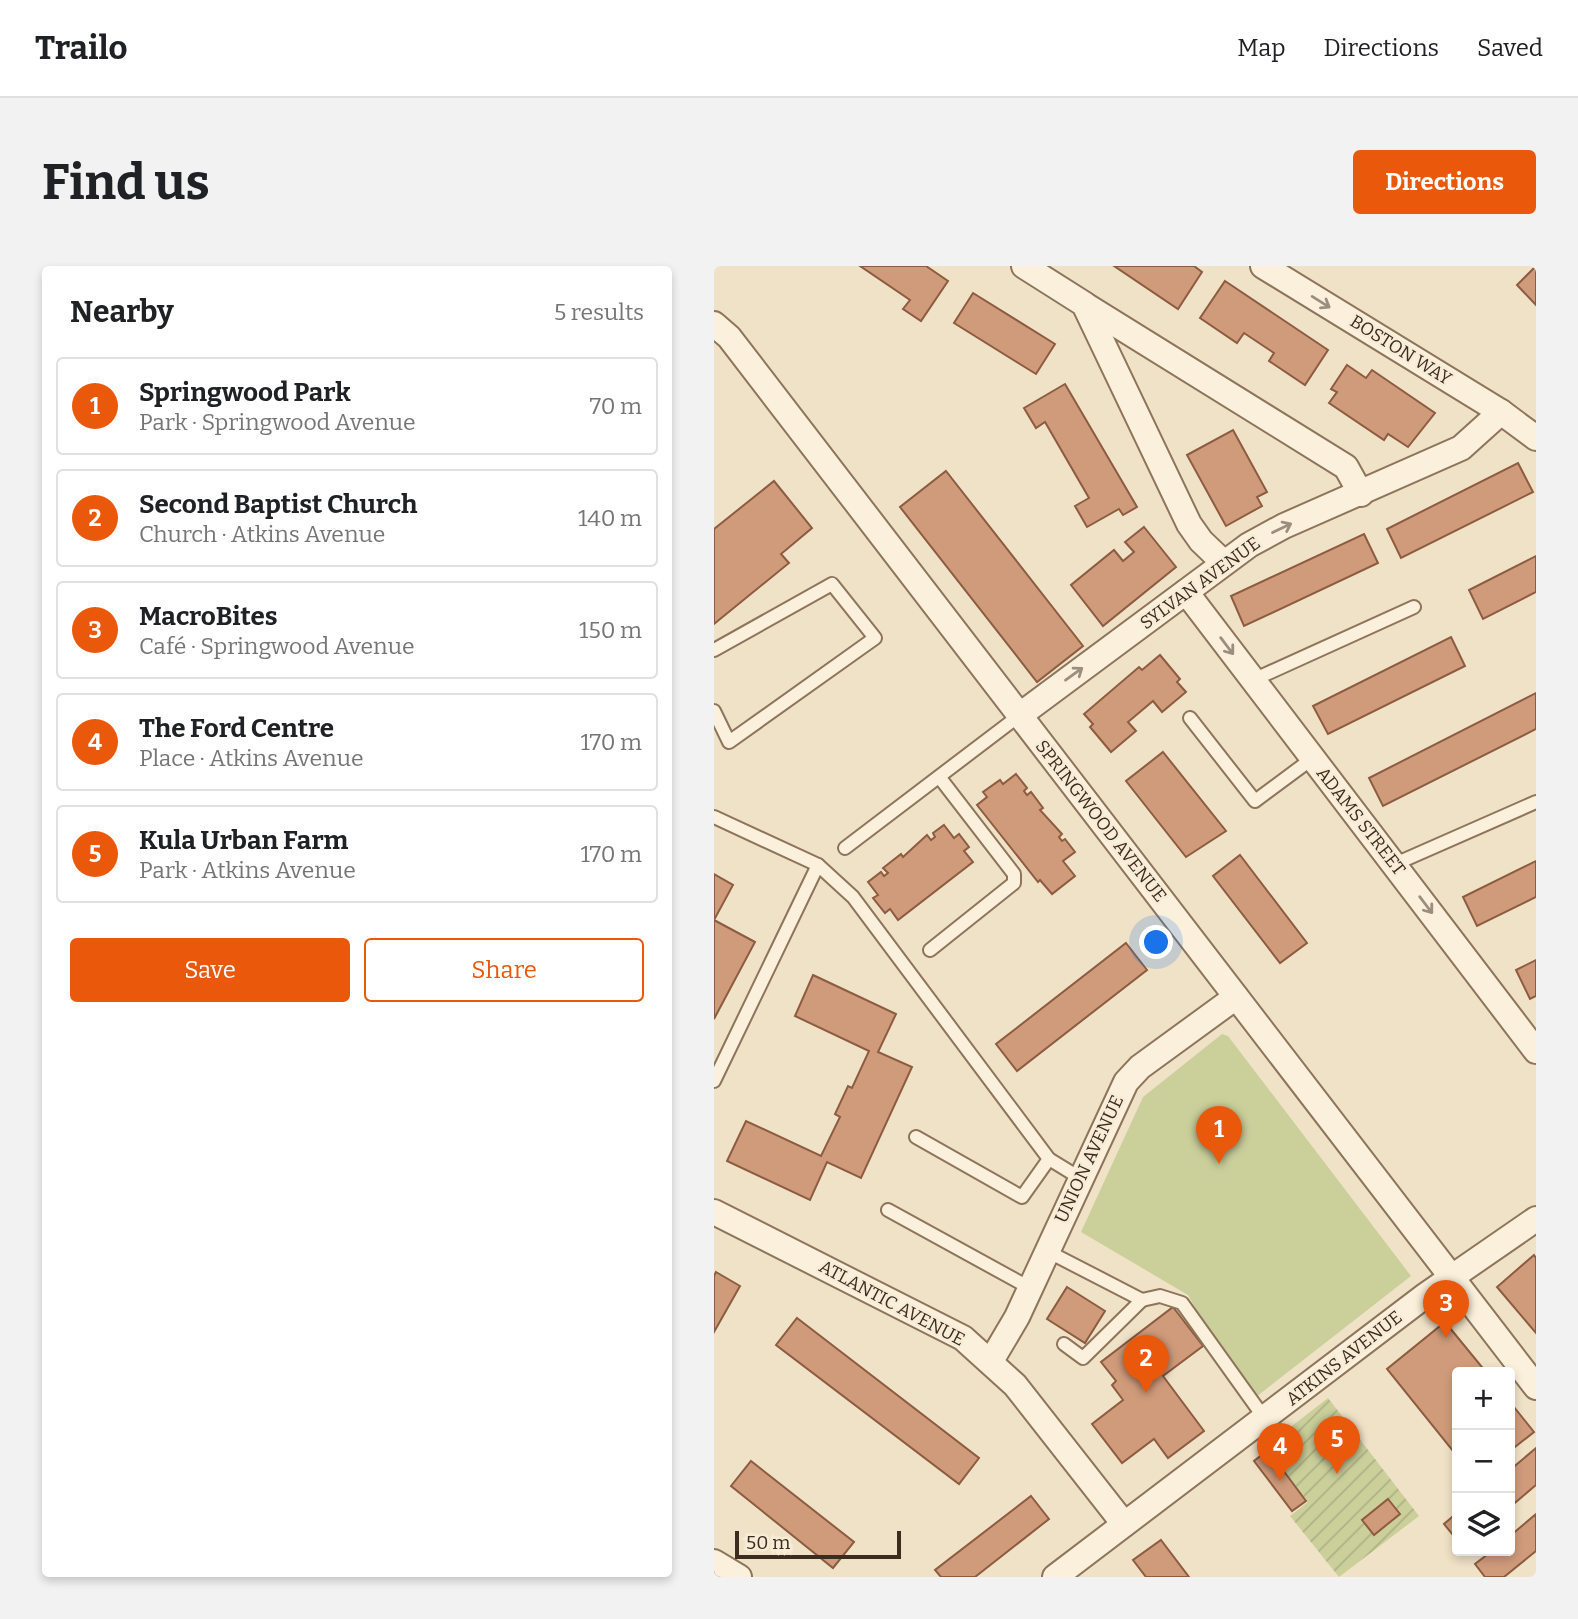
<!DOCTYPE html>
<meta charset="utf-8">
<style>
body{margin:0;font-family:Bitter,serif;background:#f2f2f2;color:#202124}
.controls{position:absolute;right:21px;bottom:21px;display:grid;overflow:hidden;border-radius:7px;box-shadow:0 4px 10px #0003}
.controls button{width:63px;height:63px;display:grid;place-items:center;padding:0;border:0;border-bottom:2px solid #e0e0e0;background:#fff;color:#202124;font:35px sans-serif}
.scale{position:absolute;left:21px;bottom:18px;width:166px;box-sizing:border-box;padding-left:7px;border:4px solid #3c2c1f;border-top:0;font-size:19px;line-height:24px;white-space:nowrap;color:#3c2c1f;-webkit-text-stroke:5px #f7edd7;paint-order:stroke}
.you{position:absolute;left:443px;top:677px;width:24px;height:24px;margin:-18px;border:5px solid #fff;border-radius:50%;background:#1a73e8;box-shadow:0 0 0 10px #1a73e833}
.badge{display:grid;place-items:center;width:46px;height:46px;border-radius:50%;background:#ea580c;color:#fff;font-size:23px;font-weight:700}
.pin{position:absolute;translate:-50% -58px;filter:drop-shadow(0 2px 4px #0008)}
.pin::after{content:'';position:absolute;top:37px;width:24px;height:21px;background:inherit;clip-path:polygon(0 0,100% 0,50% 100%)}
.list{margin:0;padding:0;list-style:none}
h2{display:flex;justify-content:space-between;align-items:center;height:91px;margin:0;padding:0 28px;font-size:30px}
h2 small{font-size:23px;font-weight:400;color:#757577}
.list li{display:grid;grid-template-columns:46px 1fr auto;gap:21px;align-items:center;box-sizing:border-box;height:98px;margin:0 14px 14px;padding:0 14px;border:2px solid #e0e0e0;border-radius:7px}
.list b{display:block;font-size:26px;white-space:nowrap}
.list p{margin:0;font-size:23px;white-space:nowrap;color:#757577}
.list em{font-size:23px;font-style:normal;color:#757577}
.actions{display:flex;gap:14px;padding:21px 28px}
.actions a{flex:1;padding:16px 0;border:2px solid #ea580c;border-radius:7px;text-align:center;font-size:24px;color:#ea580c}
.actions .main{background:#ea580c;color:#fff}
.icon{flex:none;width:38px;height:38px;fill:none;stroke:currentColor;stroke-width:2;stroke-linecap:round;stroke-linejoin:round}
.map{position:relative;flex:none;width:822px;height:1311px;overflow:hidden;border-radius:7px}
header{display:flex;align-items:center;gap:42px;box-sizing:border-box;height:98px;padding:0 35px;background:#fff;border-bottom:2px solid #e0e0e0}
header strong{font-size:33px}
nav{display:flex;gap:38px;margin-inline-start:auto;font-size:24px}
.intro{display:flex;align-items:center;justify-content:space-between;box-sizing:border-box;height:168px;padding:0 42px}
h1{margin:0;font-size:49px}
.button{padding:18px 32px;border-radius:7px;background:#ea580c;color:#fff;font-size:24px;font-weight:700}
main{display:flex;gap:42px;padding:0 42px}
aside{flex:1;background:#fff;border-radius:7px;box-shadow:0 4px 10px #0003}
.map>svg:first-child{display:block}
.green{fill:#cbcf9a}
.garden{fill:url(#garden-furrows)}
.building{fill:#d09b7b;stroke:#8d5c40;stroke-width:2}
.lines{fill:none;stroke-linecap:round;stroke-linejoin:round}
.lane-casing{stroke:#8d745b;stroke-width:16}
.street-casing{stroke:#8d745b;stroke-width:28}
.lane{stroke:#faf0db;stroke-width:12}
.street{stroke:#faf0db;stroke-width:24}
.oneway{stroke:#9b8e7d}
.labels{text-anchor:middle;stroke-width:5;stroke-linejoin:round;paint-order:stroke}
.street-label{font-size:18px;fill:#3c2c1f;stroke:#f7edd7}
</style>
<header>
<strong>Trailo</strong>
<nav><a>Map</a><a>Directions</a><a>Saved</a></nav>
</header>
<div class="intro"><h1>Find us</h1><a class="button">Directions</a></div>
<main>
<aside>
<h2>Nearby<small>5 results</small></h2>
<ul class="list">
<li><span class="badge">1</span><div><b>Springwood Park</b><p>Park · Springwood Avenue</p></div><em>70 m</em></li>
<li><span class="badge">2</span><div><b>Second Baptist Church</b><p>Church · Atkins Avenue</p></div><em>140 m</em></li>
<li><span class="badge">3</span><div><b>MacroBites</b><p>Café · Springwood Avenue</p></div><em>150 m</em></li>
<li><span class="badge">4</span><div><b>The Ford Centre</b><p>Place · Atkins Avenue</p></div><em>170 m</em></li>
<li><span class="badge">5</span><div><b>Kula Urban Farm</b><p>Park · Atkins Avenue</p></div><em>170 m</em></li>
</ul>
<div class="actions"><a class="main">Save</a><a>Share</a></div>
</aside>
<div class="map">
<svg width="822" height="1311" viewBox="0 0 822 1311">
<defs>
<pattern id="garden-furrows" width="10" height="10" patternUnits="userSpaceOnUse" patternTransform="scale(1.75)"><rect width="10" height="10" fill="#cbcf9a"/><path d="M-1 1l2-2M0 10L10 0M9 11l2-2" fill="none" stroke="#afb284"/></pattern>
</defs>
<rect width="100%" height="100%" fill="#f0e2c7"/>
<!-- green -->
<polygon class="green" points="508,768 514,770 697,1010 542,1131 499,1073 474,1029 367,966 429,831"/>
<!-- garden -->
<polygon class="garden" points="614,1132 705,1250 625,1311 576,1250 594,1236 552,1180"/>
<!-- building -->
<g class="building">
<polygon points="146,0 212,0 234,15 207,55 189,43 196,34"/>
<polygon points="400,0 480,0 488,6 464,43"/>
<polygon points="822,0 822,39 803,19"/>
<polygon points="511,15 614,84 591,119 555,95 560,87 530,67 523,77 486,52"/>
<polygon points="259,27 341,78 322,108 240,57"/>
<polygon points="633,99 652,112 658,104 721,147 694,181 674,168 670,174 615,137 623,126 617,123"/>
<polygon points="351,118 423,241 409,249 405,243 373,261 361,240 375,232 331,156 322,162 310,142"/>
<polygon points="519,164 553,226 543,231 548,240 512,260 473,189"/>
<polygon points="804,197 819,226 687,292 673,263"/>
<polygon points="232,205 369,380 323,416 186,241"/>
<polygon points="60,215 98,262 67,288 75,297 0,358 0,263"/>
<polygon points="430,261 462,301 389,360 357,319 400,284 409,295 420,286 411,276"/>
<polygon points="650,268 664,297 530,360 517,330"/>
<polygon points="822,290 822,326 769,353 755,324"/>
<polygon points="737,371 751,400 614,468 599,440"/>
<polygon points="446,389 466,413 463,416 472,426 448,446 439,435 414,456 422,465 397,486 376,461 379,458 370,448 425,401 428,404"/>
<polygon points="822,427 822,463 669,540 655,512"/>
<polygon points="449,486 512,565 472,591 412,515"/>
<polygon points="302,508 313,522 310,525 313,529 317,526 329,542 326,544 348,568 345,571 348,575 351,573 361,586 349,595 361,610 338,628 326,614 324,616 263,539 273,531 269,526 286,514 289,518"/>
<polygon points="230,559 240,572 245,568 255,581 250,585 259,596 184,654 176,643 171,647 159,632 164,629 154,616 167,606 170,610 174,607 169,602 187,588 189,591 213,569 217,574 221,571 219,567"/>
<polygon points="526,589 593,677 566,697 499,610"/>
<polygon points="822,595 822,631 763,660 749,631"/>
<polygon points="0,608 19,619 0,654 41,676 0,753"/>
<polygon points="412,677 433,704 303,805 282,778"/>
<polygon points="822,694 822,730 816,733 802,704"/>
<polygon points="99,709 182,748 164,786 198,801 147,912 113,896 96,934 13,895 32,855 107,890 126,851 121,848 134,820 138,822 155,785 81,750"/>
<polygon points="820,989 822,992 822,1067 783,1021"/>
<polygon points="2,1006 26,1020 0,1066 0,1010"/>
<polygon points="353,1021 391,1045 371,1077 333,1053"/>
<polygon points="459,1041 489,1080 449,1110 490,1165 454,1192 440,1173 408,1197 378,1158 409,1134 398,1119 402,1115 387,1096"/>
<polygon points="83,1052 265,1192 245,1218 62,1079"/>
<polygon points="731,1056 772,1106 743,1106 743,1190 673,1103"/>
<polygon points="796,1136 820,1166 796,1185"/>
<polygon points="822,1182 822,1219 796,1241 796,1204"/>
<polygon points="554,1184 592,1235 578,1245 540,1195"/>
<polygon points="37,1195 140,1276 119,1302 17,1220"/>
<polygon points="317,1230 335,1253 261,1311 227,1311 221,1304"/>
<polygon points="674,1233 686,1248 660,1269 648,1254"/>
<polygon points="743,1247 743,1274 730,1258"/>
<polygon points="822,1248 822,1285 790,1311 771,1311 761,1298 778,1285 796,1285 796,1270"/>
<polygon points="447,1274 475,1311 432,1311 419,1294"/>
</g>
<g class="lines">
<defs>
<g id="lane">
<polyline points="0,384 118,318 161,372 15,476 0,445"/>
<polyline points="539,414 700,341"/>
<polyline points="476,452 541,535 599,492"/>
<polyline points="0,551 104,599 139,631 335,893 366,912"/>
<polyline points="131,582 306,449"/>
<polyline points="681,598 822,536"/>
<polyline points="216,684 300,617 300,608 226,512"/>
<polyline points="0,815 104,599"/>
<polyline points="202,871 308,931 335,893"/>
<polyline points="174,944 316,1022"/>
<polyline points="333,985 428,1034 369,1092 350,1078"/>
<polyline points="428,1034 446,1030 468,1037 551,1153"/>
</g>
<g id="street">
<polyline points="310,0 370,38 475,258 487,275 510,297"/>
<polyline points="549,0 787,146 822,172"/>
<polyline points="371,39 632,201 647,228"/>
<polyline points="0,58 15,71 822,1121"/>
<polyline points="472,326 822,785"/>
<polyline points="306,449 535,279 570,260 747,182 787,146"/>
<polyline points="0,946 249,1072 301,1119 410,1258"/>
<polyline points="277,1095 303,1051 412,816 426,801 522,731"/>
<polyline points="0,1296 25,1311"/>
<polyline points="341,1311 712,1029 822,953"/>
</g>
</defs>
<!-- lane casing -->
<use href="#lane" class="lane-casing"/>
<!-- street casing -->
<use href="#street" class="street-casing"/>
<!-- lane -->
<use href="#lane" class="lane"/>
<!-- street -->
<use href="#street" class="street"/>
</g>
<!-- one-way arrows -->
<defs><path id="oneway-shaft" d="M-6 0H5M1.5-3L5.5 0L1.5 3" fill="none" stroke-width="1.6" stroke-linecap="round" stroke-linejoin="round" transform="scale(1.75)"/></defs>
<g class="oneway">
<use href="#oneway-shaft" transform="translate(607 36) rotate(32)"/>
<use href="#oneway-shaft" transform="translate(568 262) rotate(-26)"/>
<use href="#oneway-shaft" transform="translate(513 380) rotate(53)"/>
<use href="#oneway-shaft" transform="translate(360 408) rotate(-36)"/>
<use href="#oneway-shaft" transform="translate(712 639) rotate(53)"/>
</g>
<g class="labels">
<!-- street labels -->
<g class="street-label">
<text transform="translate(687 84) rotate(32)" y="6">BOSTON WAY</text>
<text transform="translate(486 317) rotate(-36)" y="6">SYLVAN AVENUE</text>
<text transform="translate(387 555) rotate(52)" y="6">SPRINGWOOD AVENUE</text>
<text transform="translate(647 555) rotate(52)" y="6">ADAMS STREET</text>
<text transform="translate(375 893) rotate(-65)" y="6">UNION AVENUE</text>
<text transform="translate(178 1037) rotate(28)" y="6">ATLANTIC AVENUE</text>
<text transform="translate(630 1092) rotate(-38)" y="6">ATKINS AVENUE</text>
</g>
</g>
</svg>
<div class="controls">
<button>+</button>
<button>−</button>
<button><svg class="icon" aria-label="layers" viewBox="0 0 24 24"><path d="M12 4l9 5-9 5-9-5zM3 14l9 5 9-5"/></svg></button>
</div>
<div class="scale">50 m</div>
<div class="you"></div>
<div class="pin badge" style="left:505px;top:898px">1</div>
<div class="pin badge" style="left:432px;top:1127px">2</div>
<div class="pin badge" style="left:732px;top:1072px">3</div>
<div class="pin badge" style="left:566px;top:1215px">4</div>
<div class="pin badge" style="left:623px;top:1208px">5</div>
</div>
</main>
